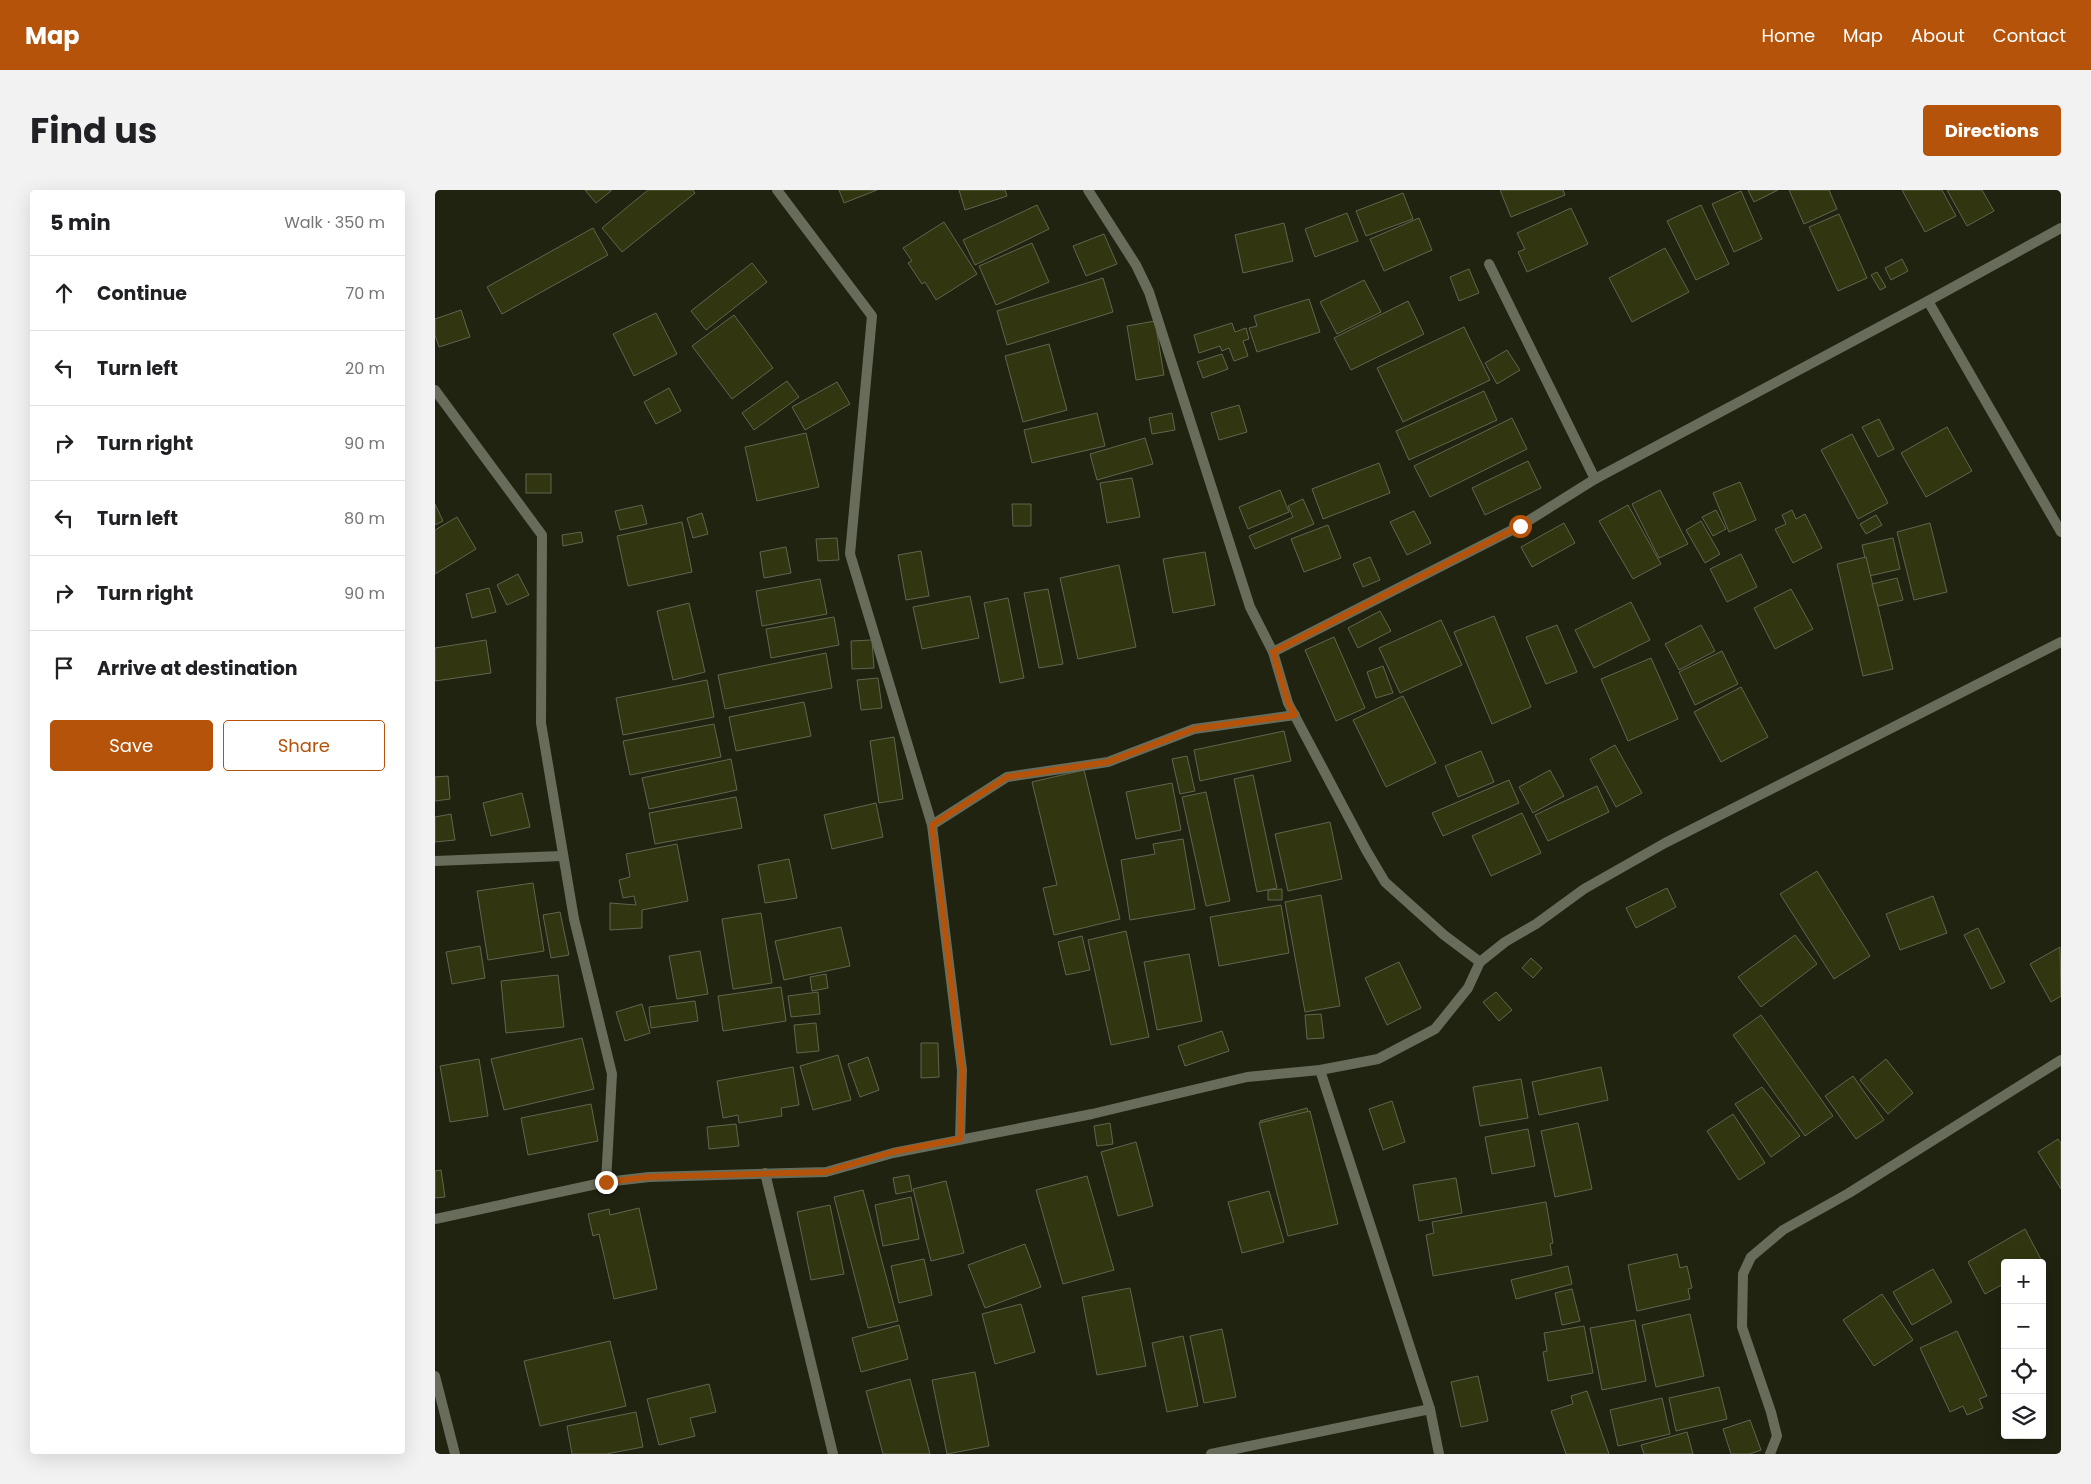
<!DOCTYPE html>
<meta charset="utf-8">
<style>
body{margin:0;font-family:Poppins,sans-serif;background:#f2f2f2;color:#202124}
.controls{position:absolute;right:15px;bottom:15px;display:grid;overflow:hidden;border-radius:5px;box-shadow:0 5px 20px #0002}
.controls button{width:45px;height:45px;display:grid;place-items:center;padding:0;border:0;border-bottom:1px solid #e0e0e0;background:#fff;color:#202124;font:25px sans-serif}
.stop{position:absolute;width:15px;height:15px;margin:-11px;border:4px solid #b45309;border-radius:50%;background:#fff}
.stop.end{background:#b45309;border-color:#fff;box-shadow:0 1px 5px #0008}
.list{margin:0;padding:0;list-style:none}
h2{display:flex;justify-content:space-between;align-items:center;height:65px;margin:0;padding:0 20px;font-size:21px}
h2 small{font-size:16px;font-weight:400;color:#757577}
.list li{display:grid;grid-template-columns:32px 1fr auto;gap:15px;align-items:center;box-sizing:border-box;height:75px;padding:0 20px;border-top:1px solid #e0e0e0}
.list b{display:block;font-size:19px;white-space:nowrap}
.list em{font-size:16px;font-style:normal;color:#757577}
.actions{display:flex;gap:10px;padding:15px 20px}
.actions a{flex:1;padding:11px 0;border:1px solid #b45309;border-radius:5px;text-align:center;font-size:18px;color:#b45309}
.actions .main{background:#b45309;color:#fff}
.icon{flex:none;width:28px;height:28px;fill:none;stroke:currentColor;stroke-width:2;stroke-linecap:round;stroke-linejoin:round}
.map{position:relative;flex:none;width:1626px;height:1264px;overflow:hidden;border-radius:5px}
header{display:flex;align-items:center;gap:30px;box-sizing:border-box;height:70px;padding:0 25px;background:#b45309;color:#fff}
header strong{font-size:24px}
nav{display:flex;gap:28px;margin-inline-start:auto;font-size:18px}
.intro{display:flex;align-items:center;justify-content:space-between;box-sizing:border-box;height:120px;padding:0 30px}
h1{margin:0;font-size:35px}
.button{padding:12px 22px;border-radius:5px;background:#b45309;color:#fff;font-size:18px;font-weight:700}
main{display:flex;gap:30px;padding:0 30px}
aside{flex:1;background:#fff;border-radius:5px;box-shadow:0 5px 20px #0002}
.map>svg:first-child{display:block}
.building{fill:#313610;stroke:#61654f}
.lines{fill:none;stroke-linecap:round;stroke-linejoin:round}
.street{stroke:#686c5b;stroke-width:10}
.route{stroke:#b45309;stroke-width:6}
</style>
<header>
<strong>Map</strong>
<nav><a>Home</a><a>Map</a><a>About</a><a>Contact</a></nav>
</header>
<div class="intro"><h1>Find us</h1><a class="button">Directions</a></div>
<main>
<aside>
<h2>5 min<small>Walk · 350 m</small></h2>
<ul class="list">
<li><svg class="icon" aria-label="ahead" viewBox="0 0 24 24"><path d="M12 20V5M6 11l6-6 6 6"/></svg><div><b>Continue</b></div><em>70 m</em></li>
<li><svg class="icon" aria-label="left" viewBox="0 0 24 24"><path d="M17 20v-9H6M10 6l-5 5 5 5"/></svg><div><b>Turn left</b></div><em>20 m</em></li>
<li><svg class="icon" aria-label="right" viewBox="0 0 24 24"><path d="M7 20v-9h11M14 6l5 5-5 5"/></svg><div><b>Turn right</b></div><em>90 m</em></li>
<li><svg class="icon" aria-label="left" viewBox="0 0 24 24"><path d="M17 20v-9H6M10 6l-5 5 5 5"/></svg><div><b>Turn left</b></div><em>80 m</em></li>
<li><svg class="icon" aria-label="right" viewBox="0 0 24 24"><path d="M7 20v-9h11M14 6l5 5-5 5"/></svg><div><b>Turn right</b></div><em>90 m</em></li>
<li><svg class="icon" aria-label="arrive" viewBox="0 0 24 24"><path d="M6 21V4h12l-3 4 3 4H6"/></svg><div><b>Arrive at destination</b></div></li>
</ul>
<div class="actions"><a class="main">Save</a><a>Share</a></div>
</aside>
<div class="map">
<svg width="1626" height="1264" viewBox="0 0 1626 1264">
<rect width="100%" height="100%" fill="#202310"/>
<!-- building -->
<g class="building">
<polygon points="150,0 177,0 161,13"/>
<polygon points="213,0 258,0 260,3 187,62 167,38"/>
<polygon points="404,0 442,0 409,13"/>
<polygon points="524,0 570,0 572,6 530,20"/>
<polygon points="1065,0 1128,0 1130,5 1076,27"/>
<polygon points="1313,0 1343,0 1319,12"/>
<polygon points="1354,0 1394,0 1402,19 1369,34"/>
<polygon points="1467,0 1507,0 1521,26 1490,42"/>
<polygon points="1512,0 1547,0 1559,21 1532,36"/>
<polygon points="1306,1 1327,49 1299,62 1277,14"/>
<polygon points="968,3 978,29 931,46 921,21"/>
<polygon points="602,15 614,39 540,75 528,50"/>
<polygon points="1266,15 1294,74 1261,90 1232,31"/>
<polygon points="1136,18 1153,54 1092,82 1083,62 1090,59 1082,43"/>
<polygon points="912,23 923,51 880,67 870,39"/>
<polygon points="1404,24 1432,88 1403,101 1374,37"/>
<polygon points="984,28 997,60 949,81 935,49"/>
<polygon points="509,32 542,84 501,110 490,92 487,94 473,73 477,71 468,58"/>
<polygon points="849,33 858,71 808,83 800,45"/>
<polygon points="158,38 173,65 67,124 52,97"/>
<polygon points="669,44 682,74 651,86 638,56"/>
<polygon points="597,53 614,92 561,115 544,76"/>
<polygon points="1230,58 1254,102 1197,132 1174,88"/>
<polygon points="1467,69 1473,81 1456,90 1450,78"/>
<polygon points="317,73 332,92 271,140 256,121"/>
<polygon points="1034,79 1044,103 1024,111 1015,87"/>
<polygon points="1442,82 1451,97 1445,100 1436,85"/>
<polygon points="668,88 678,122 572,155 562,121"/>
<polygon points="929,90 946,122 902,144 885,112"/>
<polygon points="874,109 885,142 822,162 814,138 822,136 819,126"/>
<polygon points="973,111 989,144 916,180 899,148"/>
<polygon points="26,120 35,147 4,157 0,145 0,129"/>
<polygon points="221,123 242,164 199,186 178,144"/>
<polygon points="299,125 338,178 297,209 257,156"/>
<polygon points="720,131 729,185 701,190 692,136"/>
<polygon points="797,133 800,142 811,138 814,149 808,151 813,166 799,171 794,158 787,161 785,156 764,163 759,145"/>
<polygon points="1029,137 1055,190 968,232 942,178"/>
<polygon points="614,154 632,220 588,232 570,166"/>
<polygon points="1072,160 1085,180 1062,194 1050,173"/>
<polygon points="787,164 793,179 768,188 762,172"/>
<polygon points="352,191 364,207 319,240 307,223"/>
<polygon points="402,192 415,214 370,240 357,217"/>
<polygon points="234,198 246,221 221,234 209,212"/>
<polygon points="1049,201 1062,230 974,270 961,241"/>
<polygon points="804,215 812,242 784,250 776,223"/>
<polygon points="662,223 670,256 597,273 589,240"/>
<polygon points="737,223 740,240 717,244 714,228"/>
<polygon points="1077,228 1092,259 995,307 979,276"/>
<polygon points="1444,229 1459,259 1443,267 1427,237"/>
<polygon points="1512,237 1537,281 1491,307 1466,263"/>
<polygon points="371,243 384,297 322,311 310,257"/>
<polygon points="1417,244 1453,313 1423,329 1386,260"/>
<polygon points="710,248 718,274 662,290 655,264"/>
<polygon points="1093,271 1106,298 1050,325 1037,298"/>
<polygon points="944,273 955,303 888,329 877,299"/>
<rect x="91" y="284" width="25" height="19"/>
<polygon points="697,288 705,327 672,333 665,293"/>
<polygon points="1305,292 1321,330 1294,342 1278,303"/>
<polygon points="845,300 854,322 813,339 804,317"/>
<polygon points="1225,300 1253,354 1224,368 1197,314"/>
<polygon points="868,309 879,334 820,359 814,346 858,327 853,316"/>
<polygon points="0,314 8,331 0,335"/>
<polygon points="577,314 596,314 596,336 578,336"/>
<polygon points="207,315 212,334 185,340 180,321"/>
<polygon points="1193,315 1226,374 1198,389 1164,331"/>
<polygon points="1281,320 1291,339 1278,346 1267,327"/>
<polygon points="1357,320 1361,329 1370,324 1387,358 1358,373 1340,339 1351,334 1347,325"/>
<polygon points="979,321 996,353 972,365 955,332"/>
<polygon points="267,323 273,344 258,348 252,328"/>
<polygon points="1441,325 1447,335 1431,344 1425,334"/>
<polygon points="22,327 41,359 0,384 0,340"/>
<polygon points="1266,331 1285,364 1270,373 1251,340"/>
<polygon points="247,332 257,382 193,396 182,346"/>
<polygon points="1129,333 1140,353 1097,377 1086,357"/>
<polygon points="1495,333 1512,402 1479,410 1462,342"/>
<polygon points="893,335 906,368 869,382 856,349"/>
<polygon points="146,342 148,352 128,356 127,345"/>
<polygon points="402,348 404,370 383,371 381,349"/>
<polygon points="1458,348 1465,379 1434,386 1427,355"/>
<polygon points="351,357 356,383 329,388 325,362"/>
<polygon points="486,361 494,406 471,410 463,365"/>
<polygon points="770,362 780,415 738,423 728,369"/>
<polygon points="1306,364 1322,397 1292,412 1275,379"/>
<polygon points="935,367 945,390 928,397 918,374"/>
<polygon points="1431,367 1458,479 1428,486 1402,374"/>
<polygon points="684,375 701,457 643,469 625,388"/>
<polygon points="83,384 94,405 72,415 62,395"/>
<polygon points="1462,388 1468,410 1443,416 1437,394"/>
<polygon points="385,389 392,424 327,436 321,401"/>
<polygon points="54,398 61,422 37,428 31,404"/>
<polygon points="613,399 628,474 604,478 589,403"/>
<polygon points="1356,399 1378,439 1340,459 1319,418"/>
<polygon points="535,406 544,448 487,459 478,417"/>
<polygon points="573,408 589,488 565,493 549,413"/>
<polygon points="1196,412 1215,450 1159,478 1140,440"/>
<polygon points="254,413 270,482 238,490 222,421"/>
<polygon points="945,421 956,441 923,458 913,438"/>
<polygon points="1059,426 1096,517 1057,534 1019,442"/>
<polygon points="399,427 404,455 336,468 331,439"/>
<polygon points="1006,430 1027,475 965,503 944,458"/>
<polygon points="1122,435 1142,482 1111,494 1091,447"/>
<polygon points="1266,435 1280,461 1244,480 1230,454"/>
<polygon points="899,447 930,518 901,531 870,460"/>
<polygon points="51,450 56,483 0,491 0,458"/>
<polygon points="437,450 439,478 417,479 416,451"/>
<polygon points="1287,461 1303,494 1260,515 1244,482"/>
<polygon points="391,463 397,498 290,519 283,485"/>
<polygon points="1216,468 1243,529 1193,551 1166,489"/>
<polygon points="948,476 958,503 941,508 932,482"/>
<polygon points="443,488 447,518 426,520 422,490"/>
<polygon points="272,490 279,527 188,545 181,508"/>
<polygon points="1306,497 1333,547 1286,572 1259,522"/>
<polygon points="968,506 1001,573 951,597 918,530"/>
<polygon points="369,512 376,546 301,561 294,527"/>
<polygon points="279,534 286,567 195,585 188,551"/>
<polygon points="849,541 856,571 765,591 759,560"/>
<polygon points="459,547 468,609 444,613 435,551"/>
<polygon points="1180,555 1207,603 1181,617 1155,569"/>
<polygon points="1046,561 1059,592 1023,607 1010,576"/>
<polygon points="752,566 760,601 745,604 737,569"/>
<polygon points="296,569 302,600 214,619 207,588"/>
<polygon points="649,580 685,729 619,745 608,698 622,695 597,592"/>
<polygon points="1115,580 1129,606 1098,623 1084,597"/>
<polygon points="818,585 842,698 822,702 799,589"/>
<polygon points="13,586 15,609 0,611 0,587"/>
<polygon points="1074,590 1084,613 1008,646 997,623"/>
<polygon points="737,593 746,640 701,649 691,602"/>
<polygon points="1162,596 1174,622 1113,651 1100,625"/>
<polygon points="771,602 795,711 771,716 747,607"/>
<polygon points="87,603 95,637 56,646 48,613"/>
<polygon points="301,607 307,638 220,654 214,623"/>
<polygon points="441,613 448,647 397,659 389,625"/>
<polygon points="1087,623 1106,663 1056,686 1037,646"/>
<polygon points="16,624 20,650 0,652 0,627"/>
<polygon points="895,632 907,689 853,701 840,644"/>
<polygon points="748,649 760,719 695,730 686,670 720,664 718,654"/>
<polygon points="242,654 253,711 207,720 207,738 175,740 175,713 201,715 199,706 188,708 184,690 195,687 191,664"/>
<polygon points="354,669 362,708 330,713 323,675"/>
<polygon points="1382,681 1435,766 1399,789 1345,704"/>
<polygon points="98,693 109,761 53,770 42,701"/>
<polygon points="1232,698 1241,717 1201,738 1191,718"/>
<polygon points="847,699 847,710 833,710 833,700"/>
<polygon points="886,705 905,816 870,822 850,712"/>
<polygon points="1498,706 1512,743 1465,760 1451,724"/>
<polygon points="846,715 854,763 784,776 775,727"/>
<polygon points="125,722 134,765 116,768 108,725"/>
<polygon points="326,723 337,793 298,799 287,729"/>
<polygon points="406,737 415,776 349,790 340,751"/>
<polygon points="1543,738 1570,792 1556,799 1529,745"/>
<polygon points="691,741 714,847 676,855 653,750"/>
<polygon points="1360,745 1382,774 1326,817 1303,787"/>
<polygon points="647,746 655,780 631,785 623,752"/>
<polygon points="45,756 50,788 17,794 11,762"/>
<polygon points="1625,757 1626,806 1616,812 1595,774"/>
<polygon points="265,761 273,804 242,809 234,766"/>
<polygon points="754,764 767,831 722,840 709,772"/>
<polygon points="1096,768 1107,778 1098,788 1087,778"/>
<polygon points="964,772 986,818 952,835 930,788"/>
<polygon points="391,784 393,798 377,801 375,787"/>
<polygon points="123,785 129,837 71,843 66,791"/>
<polygon points="346,797 351,831 288,841 283,806"/>
<polygon points="383,802 385,824 356,827 353,806"/>
<polygon points="1061,802 1077,820 1064,831 1048,812"/>
<polygon points="260,811 263,831 216,838 214,817"/>
<polygon points="207,814 215,843 190,851 181,822"/>
<polygon points="886,824 889,848 872,849 870,825"/>
<polygon points="1326,825 1398,926 1370,946 1298,845"/>
<polygon points="381,833 384,861 362,863 359,835"/>
<polygon points="787,841 794,861 750,876 743,856"/>
<polygon points="147,848 159,899 69,920 56,869"/>
<polygon points="486,853 503,853 504,887 486,888"/>
<polygon points="403,865 416,910 378,920 365,876"/>
<polygon points="433,867 444,900 425,907 413,874"/>
<polygon points="44,869 53,926 15,932 5,876"/>
<polygon points="1451,869 1478,903 1453,924 1425,890"/>
<polygon points="358,877 364,915 346,918 347,926 304,933 303,925 288,928 282,891"/>
<polygon points="1166,877 1173,910 1104,925 1097,892"/>
<polygon points="1418,886 1449,930 1421,949 1390,906"/>
<polygon points="1086,889 1093,928 1045,936 1038,897"/>
<polygon points="1327,897 1365,946 1336,967 1300,914"/>
<polygon points="957,911 970,952 948,960 934,919"/>
<polygon points="156,914 163,951 93,965 86,928"/>
<polygon points="872,918 887,974 839,986 825,931"/>
<polygon points="875,921 903,1034 853,1046 824,933"/>
<polygon points="1298,924 1330,973 1304,990 1272,941"/>
<polygon points="675,933 678,954 662,956 659,936"/>
<polygon points="1143,933 1157,999 1120,1007 1106,941"/>
<polygon points="301,934 304,956 274,959 272,937"/>
<polygon points="1093,939 1100,976 1057,984 1050,947"/>
<polygon points="1623,949 1626,953 1626,999 1603,962"/>
<polygon points="701,952 718,1016 683,1026 666,962"/>
<polygon points="6,980 10,1007 0,1008 0,981"/>
<polygon points="474,985 477,1001 461,1004 458,988"/>
<polygon points="652,986 679,1080 628,1094 601,1000"/>
<polygon points="1021,988 1027,1023 984,1031 978,995"/>
<polygon points="511,991 529,1063 496,1071 478,999"/>
<polygon points="428,1000 463,1131 433,1138 399,1007"/>
<polygon points="834,1001 849,1052 807,1063 793,1012"/>
<polygon points="476,1007 484,1049 448,1056 440,1015"/>
<polygon points="1111,1012 1118,1053 1115,1054 1117,1065 998,1086 991,1045 999,1043 997,1032"/>
<polygon points="395,1015 409,1084 376,1090 362,1022"/>
<polygon points="204,1018 222,1099 179,1109 164,1044 158,1046 153,1024 174,1019 175,1025"/>
<polygon points="1590,1039 1608,1073 1570,1073 1570,1093 1550,1104 1533,1072"/>
<polygon points="590,1054 606,1097 550,1118 533,1075"/>
<polygon points="1242,1064 1245,1078 1252,1076 1257,1098 1253,1099 1255,1109 1202,1121 1193,1075"/>
<polygon points="489,1069 497,1105 464,1113 456,1076"/>
<polygon points="1133,1076 1137,1094 1081,1109 1076,1090"/>
<polygon points="1498,1079 1517,1112 1477,1135 1458,1102"/>
<polygon points="695,1098 711,1176 662,1185 647,1107"/>
<polygon points="1137,1099 1145,1131 1127,1135 1120,1103"/>
<polygon points="1447,1104 1478,1150 1439,1176 1408,1130"/>
<polygon points="586,1114 600,1162 560,1174 547,1124"/>
<polygon points="1255,1124 1269,1186 1221,1197 1207,1135"/>
<polygon points="1200,1130 1211,1191 1167,1200 1155,1138"/>
<polygon points="464,1135 473,1169 426,1182 417,1148"/>
<polygon points="1149,1136 1158,1183 1113,1191 1108,1162 1112,1161 1109,1143"/>
<polygon points="787,1139 801,1207 769,1213 755,1146"/>
<polygon points="1522,1141 1552,1206 1544,1209 1548,1218 1532,1225 1528,1216 1515,1222 1485,1158"/>
<polygon points="748,1146 763,1216 732,1222 717,1153"/>
<polygon points="175,1151 191,1216 105,1236 89,1171"/>
<polygon points="540,1182 554,1256 512,1264 497,1190"/>
<polygon points="1043,1186 1053,1231 1026,1237 1016,1192"/>
<polygon points="475,1189 495,1264 448,1264 431,1201"/>
<polygon points="274,1194 281,1222 255,1228 260,1246 224,1255 212,1209"/>
<polygon points="1284,1197 1292,1229 1241,1241 1234,1208"/>
<polygon points="1152,1201 1174,1264 1131,1264 1116,1221 1138,1214 1136,1206"/>
<polygon points="1227,1208 1235,1244 1183,1256 1175,1220"/>
<polygon points="201,1222 208,1257 171,1264 137,1264 132,1236"/>
<polygon points="1315,1230 1326,1260 1315,1264 1296,1264 1288,1239"/>
<polygon points="1252,1242 1258,1264 1209,1264 1206,1255"/>
</g>
<g class="lines">
<!-- street -->
<g class="street">
<polyline points="342,0 437,126 415,364 497,635 527,880 525,949"/>
<polyline points="653,0 701,75 714,102 815,417 838,462 853,513 931,660 950,692 1009,745 1045,772"/>
<polyline points="1054,74 1160,289"/>
<polyline points="1493,111 1626,342"/>
<polyline points="0,200 107,345 106,533 139,729 177,884 171,992"/>
<polyline points="838,462 1085,336 1160,289 1493,111 1626,38"/>
<polyline points="497,635 572,587 673,572 759,539 860,525"/>
<polyline points="0,671 127,666"/>
<polyline points="885,880 995,1219"/>
<polyline points="330,983 398,1264"/>
<polyline points="0,1029 171,992 214,987 391,982 458,963 657,924 812,887 885,880 943,869 1000,839 1033,798 1045,772 1070,752 1101,734 1149,699 1230,653 1626,452"/>
<polyline points="0,1186 20,1264"/>
<polyline points="776,1264 995,1219 1004,1264"/>
<polyline points="1335,1264 1342,1246 1336,1222 1307,1137 1308,1084 1316,1067 1348,1040 1414,1003 1626,870"/>
</g>
</g>
<g class="lines">
<!-- route -->
<polyline class="route" points="171,992 214,987 391,982 458,962 525,949 527,880 497,635 572,587 673,572 759,539 860,525 853,513 838,462 1085,336"/>
</g>
</svg>
<div class="controls">
<button>+</button>
<button>−</button>
<button><svg class="icon" aria-label="locate" viewBox="0 0 24 24"><circle cx="12" cy="12" r="6"/><path d="M12 2v4M12 18v4M2 12h4M18 12h4"/></svg></button>
<button><svg class="icon" aria-label="layers" viewBox="0 0 24 24"><path d="M12 4l9 5-9 5-9-5zM3 14l9 5 9-5"/></svg></button>
</div>
<div class="stop" style="left:1085px;top:336px"></div>
<div class="stop end" style="left:171px;top:992px"></div>
</div>
</main>
